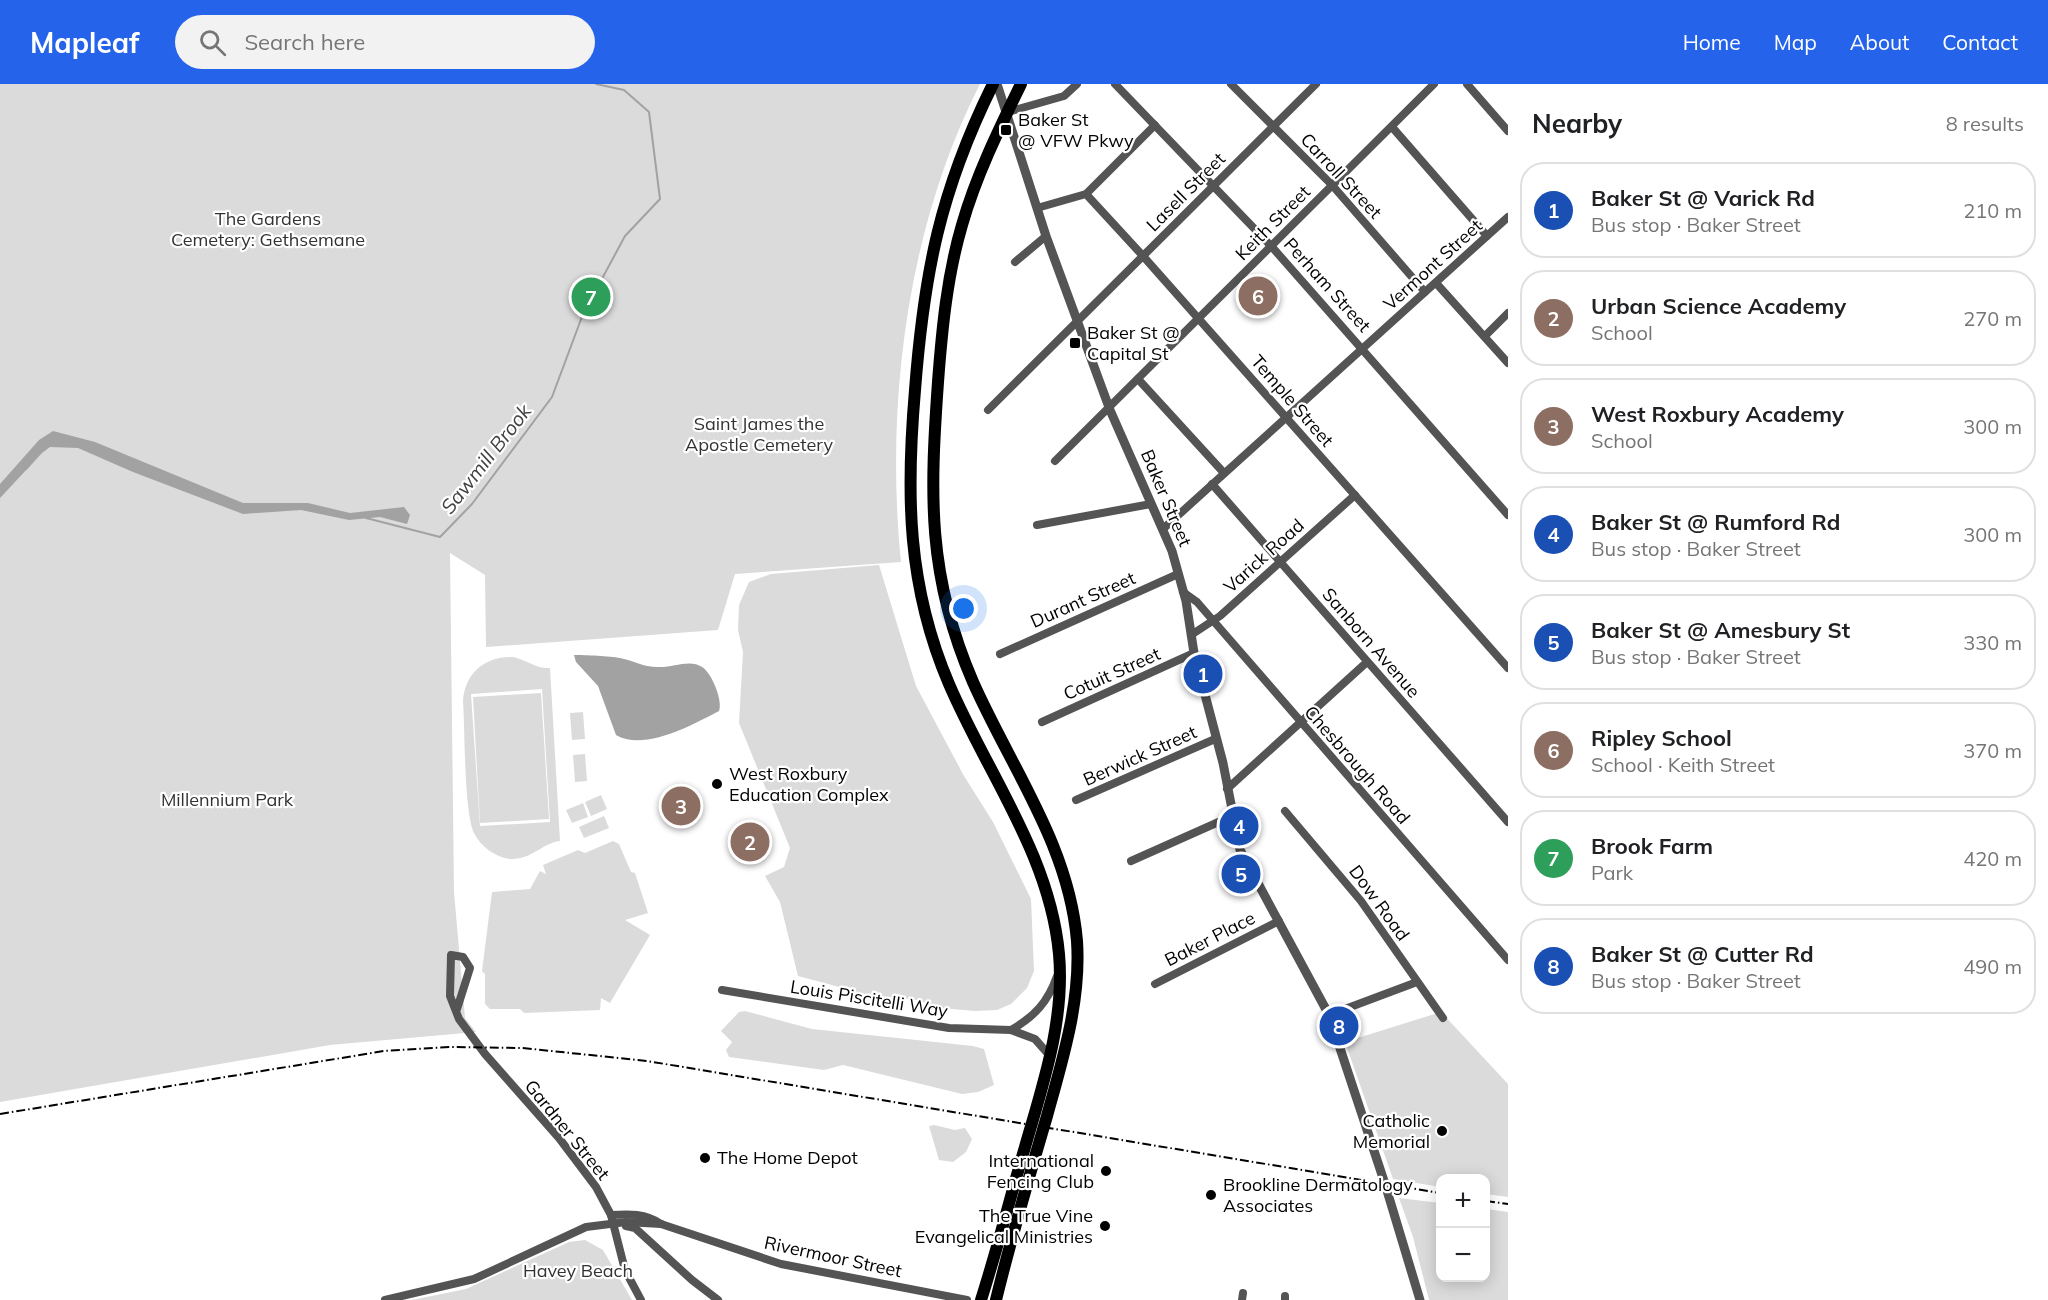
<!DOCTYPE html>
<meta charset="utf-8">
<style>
body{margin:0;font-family:Mulish,sans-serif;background:#f2f2f2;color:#202124}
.controls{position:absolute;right:18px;bottom:18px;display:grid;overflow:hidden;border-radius:12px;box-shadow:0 3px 15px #0003}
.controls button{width:54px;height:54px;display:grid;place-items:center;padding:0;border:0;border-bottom:2px solid #e0e0e0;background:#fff;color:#202124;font:30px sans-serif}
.you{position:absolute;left:964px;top:525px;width:21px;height:21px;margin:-15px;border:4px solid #fff;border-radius:50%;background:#1a73e8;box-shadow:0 0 0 9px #1a73e833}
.badge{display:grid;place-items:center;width:39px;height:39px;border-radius:50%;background:#2563eb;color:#fff;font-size:20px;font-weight:700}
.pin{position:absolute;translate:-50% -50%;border:3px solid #fff;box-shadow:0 2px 6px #0006}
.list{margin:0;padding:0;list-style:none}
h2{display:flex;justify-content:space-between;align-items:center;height:78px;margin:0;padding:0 24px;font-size:26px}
h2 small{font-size:20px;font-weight:400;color:#757577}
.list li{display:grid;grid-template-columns:39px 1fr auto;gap:18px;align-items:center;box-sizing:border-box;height:96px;margin:0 12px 12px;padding:0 12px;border:2px solid #e0e0e0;border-radius:24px}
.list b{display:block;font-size:22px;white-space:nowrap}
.list p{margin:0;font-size:20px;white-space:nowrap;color:#757577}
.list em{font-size:20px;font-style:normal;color:#757577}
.icon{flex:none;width:33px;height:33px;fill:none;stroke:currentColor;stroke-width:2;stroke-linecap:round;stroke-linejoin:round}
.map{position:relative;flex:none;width:1508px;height:1216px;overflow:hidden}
header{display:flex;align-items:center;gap:36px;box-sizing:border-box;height:84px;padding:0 30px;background:#2563eb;color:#fff}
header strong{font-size:28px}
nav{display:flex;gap:33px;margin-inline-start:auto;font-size:21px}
.search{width:420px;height:54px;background:#f2f2f2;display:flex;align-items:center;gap:15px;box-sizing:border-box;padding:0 21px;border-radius:33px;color:#757577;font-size:22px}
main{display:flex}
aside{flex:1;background:#fff}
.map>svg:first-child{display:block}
.green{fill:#dbdbdb;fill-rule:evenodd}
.water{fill:#a2a2a2}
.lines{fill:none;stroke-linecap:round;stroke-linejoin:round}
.stream{stroke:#a2a2a2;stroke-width:2}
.minor{stroke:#545454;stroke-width:8}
.tertiary{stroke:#545454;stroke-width:9}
.trunk{stroke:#000;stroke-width:12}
.rail{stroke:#000;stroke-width:2;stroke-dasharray:9 3 1.5 3;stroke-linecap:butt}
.poi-dot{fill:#000;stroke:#fff;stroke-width:2}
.labels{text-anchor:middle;stroke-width:4.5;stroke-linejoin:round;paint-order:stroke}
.poi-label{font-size:18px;fill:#000;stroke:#fff;text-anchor:start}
.street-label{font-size:18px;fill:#000;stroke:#fff}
.park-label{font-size:18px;fill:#323232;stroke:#fff}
.water-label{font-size:20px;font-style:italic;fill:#434343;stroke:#fff}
</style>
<header>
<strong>Mapleaf</strong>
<div class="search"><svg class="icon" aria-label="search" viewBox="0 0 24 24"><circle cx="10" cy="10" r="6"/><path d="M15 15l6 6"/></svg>Search here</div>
<nav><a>Home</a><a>Map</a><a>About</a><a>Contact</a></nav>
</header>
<main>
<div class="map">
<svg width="1508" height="1216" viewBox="0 0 1508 1216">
<rect width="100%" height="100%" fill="#fff"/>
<!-- green -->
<g class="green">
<path d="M0,0H980C907,143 885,320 901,478L735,490L718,546L486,563L485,491L450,469L454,808L465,934L476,948L330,961L0,1018Z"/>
<polygon points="879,481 916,602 964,692 993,738 1031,815 1034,887 1027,904 1011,920 997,926 975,927 941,924 913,915 873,912 798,892 780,818 765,792 784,783 790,764 739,639 743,568 738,546 739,521 749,498 771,490"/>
<path d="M513,573C527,576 536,585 550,584L560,757C542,759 532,776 510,775C495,773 481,763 474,749C464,728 465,645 463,617C465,589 485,572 513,573ZM542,605L550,738L480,742L471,610Z"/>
<polygon points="541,609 549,735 480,739 473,613"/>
<polygon points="583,628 585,655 572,656 570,629"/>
<polygon points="585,670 587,697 575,698 573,671"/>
<polygon points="601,711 607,725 591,732 585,718"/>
<polygon points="583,719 588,733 572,739 566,726"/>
<polygon points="604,732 609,744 584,754 579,743"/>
<polygon points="613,757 619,760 631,788 635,789 648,829 625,836 650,851 610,919 601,914 600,926 524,929 520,925 490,925 485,920 485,890 482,887 492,808 530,805 540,787 546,790 543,781 578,766 585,769"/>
<polygon points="745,927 812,945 973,962 984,965 994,1001 978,1008 962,1010 843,981 824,986 729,973 726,966 732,958 721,947 739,928"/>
<polygon points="1441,928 1508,1000 1508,1113 1486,1110 1486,1094 1440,1094 1440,1103 1393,1095 1345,958"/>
<polygon points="934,1041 955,1046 965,1044 972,1055 966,1068 953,1078 939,1076 929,1042"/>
<polygon points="1399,1114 1440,1119 1440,1194 1486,1194 1486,1125 1508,1128 1508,1216 1429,1216 1413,1153"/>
<polygon points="585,1156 603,1166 632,1216 412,1216 466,1205 569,1158"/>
</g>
<!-- water -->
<g class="water">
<polygon points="53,347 95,358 243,419 308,419 350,429 404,423 410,431 407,440 380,433 349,436 301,426 243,430 133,388 78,364 50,363 42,369 0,414 0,400 39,356"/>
<path d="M574,571C585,571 610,572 620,574C635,577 644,584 661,583C673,583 691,575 702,583C712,589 723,617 719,627C694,640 644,668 616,651L598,602L576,578Z"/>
</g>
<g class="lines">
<!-- stream -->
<g class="stream">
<polyline points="26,385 34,376"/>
<polyline points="366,434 440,453 472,420 552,313 583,230 625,152 660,115 649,28 624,6 596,0"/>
</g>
<!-- minor -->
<g class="minor">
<polyline points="1115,0 1272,163 1508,431"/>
<polyline points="1231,0 1332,101 1425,208"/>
<polyline points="1467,0 1508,47"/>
<polyline points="1008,28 1064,12 1077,0"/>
<polyline points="1392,43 1487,152"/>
<polyline points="1086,110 1155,41"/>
<polyline points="1037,124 1086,110 1143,172 1508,584"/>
<polyline points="1015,178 1046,152"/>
<polyline points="1436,199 1508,279"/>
<polyline points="1485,252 1508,229"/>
<polyline points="1138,295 1224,389"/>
<polyline points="988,326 1316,0"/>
<polyline points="1055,377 1434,0"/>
<polyline points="1212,400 1508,738"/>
<polyline points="1037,441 1151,420"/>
<polyline points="1164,444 1508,133"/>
<polyline points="1183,508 1197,518 1508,876"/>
<polyline points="1191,551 1220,532 1355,411"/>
<polyline points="1000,570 1178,490"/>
<polyline points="1042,638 1194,569"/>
<polyline points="1227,705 1367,578"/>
<polyline points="1076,716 1215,655"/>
<polyline points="1285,727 1361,817 1443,934"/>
<polyline points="1131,777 1232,732"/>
<polyline points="1155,900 1279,837"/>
<polyline points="722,906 949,944 1011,946 1035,955 1050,972"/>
<polyline points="457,925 470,884 463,873 451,871 450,912 459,935 485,970 559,1054 596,1103 611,1131 625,1186 641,1216"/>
<polyline points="1329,931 1417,898"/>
<path d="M1011,946C1035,932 1048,918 1057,892"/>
<path d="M611,1131C629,1130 645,1129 661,1140L781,1180L967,1216"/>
<polyline points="626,1142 635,1144 692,1196 718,1216"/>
<polyline points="385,1216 474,1195 586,1143 626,1138 661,1140"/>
<polyline points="1242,1216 1243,1209"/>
<polyline points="1285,1216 1285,1212"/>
</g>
<!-- tertiary -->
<polyline class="tertiary" points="997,0 1046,152 1110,326 1172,467 1186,517 1194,569 1223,679 1240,766 1329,931 1385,1100 1420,1216"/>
<!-- trunk -->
<g class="trunk">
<path d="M981,1216C997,1166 1010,1114 1025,1063C1043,1000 1065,936 1059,870C1050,771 987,689 949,600C907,502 906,410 915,306C924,189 940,107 993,0"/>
<path d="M996,1216C1011,1154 1029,1093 1047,1032C1063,974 1081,917 1077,857C1069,761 1011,684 973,598C927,492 930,411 938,298C942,245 947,192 962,141C976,92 999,45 1021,0"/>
</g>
<!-- rail -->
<g class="rail">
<polyline points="0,1030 384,967 450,963 523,964 647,977 1440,1109"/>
<polyline points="1486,1117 1508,1120"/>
</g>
</g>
<!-- markers -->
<g class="poi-dot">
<rect x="1000" y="40" width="12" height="12" rx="3"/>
<rect x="1069" y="253" width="12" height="12" rx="3"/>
<circle cx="717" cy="700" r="6"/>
<circle cx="1442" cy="1047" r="6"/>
<circle cx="705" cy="1074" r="6"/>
<circle cx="1106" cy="1087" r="6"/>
<circle cx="1211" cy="1111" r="6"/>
<circle cx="1105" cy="1142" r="6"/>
</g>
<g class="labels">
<!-- poi labels -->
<g class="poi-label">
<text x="1018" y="42">Baker St<tspan x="1018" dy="21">@ VFW Pkwy</tspan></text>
<text x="1087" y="255">Baker St @<tspan x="1087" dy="21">Capital St</tspan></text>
<text x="729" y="696">West Roxbury<tspan x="729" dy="21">Education Complex</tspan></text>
<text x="1430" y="1043" text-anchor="end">Catholic<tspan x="1430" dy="21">Memorial</tspan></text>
<text x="717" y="1080">The Home Depot</text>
<text x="1094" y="1083" text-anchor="end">International<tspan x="1094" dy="21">Fencing Club</tspan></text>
<text x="1223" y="1107">Brookline Dermatology<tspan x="1223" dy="21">Associates</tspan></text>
<text x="1093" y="1138" text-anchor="end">The True Vine<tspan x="1093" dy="21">Evangelical Ministries</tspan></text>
</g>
<!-- street labels -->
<g class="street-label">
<text transform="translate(1341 92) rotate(47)" y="6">Carroll Street</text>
<text transform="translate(1186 108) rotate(-45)" y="6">Lasell Street</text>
<text transform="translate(1273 139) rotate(-45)" y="6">Keith Street</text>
<text transform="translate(1433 181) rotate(-42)" y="6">Vermont Street</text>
<text transform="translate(1327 201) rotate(48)" y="6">Perham Street</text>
<text transform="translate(1292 317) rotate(49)" y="6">Temple Street</text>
<text transform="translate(1166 414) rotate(67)" y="6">Baker Street</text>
<text transform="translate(1264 472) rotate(-42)" y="6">Varick Road</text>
<text transform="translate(1083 516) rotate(-24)" y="6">Durant Street</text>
<text transform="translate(1371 559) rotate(49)" y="6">Sanborn Avenue</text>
<text transform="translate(1112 590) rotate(-24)" y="6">Cotuit Street</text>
<text transform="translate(1140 672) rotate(-24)" y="6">Berwick Street</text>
<text transform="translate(1357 681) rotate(49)" y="6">Chesbrough Road</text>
<text transform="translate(1379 819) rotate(54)" y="6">Dow Road</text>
<text transform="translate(1210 855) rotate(-27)" y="6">Baker Place</text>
<text transform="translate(869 915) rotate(9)" y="6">Louis Piscitelli Way</text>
<text transform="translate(567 1046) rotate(51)" y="6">Gardner Street</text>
<text transform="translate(833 1173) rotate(12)" y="6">Rivermoor Street</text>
</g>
<!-- park labels -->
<g class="park-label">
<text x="268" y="141">The Gardens<tspan x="268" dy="21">Cemetery: Gethsemane</tspan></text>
<text x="759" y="346">Saint James the<tspan x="759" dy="21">Apostle Cemetery</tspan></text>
<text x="227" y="722">Millennium Park</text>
<text x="578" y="1193">Havey Beach</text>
</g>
<!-- water labels -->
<g class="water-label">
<text transform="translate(486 375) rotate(-52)" y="7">Sawmill Brook</text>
</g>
</g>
</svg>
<div class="controls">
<button>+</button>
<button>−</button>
</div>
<div class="you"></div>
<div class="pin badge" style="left:1203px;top:590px;background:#1a4fb4">1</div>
<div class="pin badge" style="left:750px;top:758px;background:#8d6e63">2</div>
<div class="pin badge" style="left:681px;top:722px;background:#8d6e63">3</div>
<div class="pin badge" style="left:1239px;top:742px;background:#1a4fb4">4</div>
<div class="pin badge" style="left:1241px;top:790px;background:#1a4fb4">5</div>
<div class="pin badge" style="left:1258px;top:212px;background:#8d6e63">6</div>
<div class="pin badge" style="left:591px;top:213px;background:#2e9e5b">7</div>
<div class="pin badge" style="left:1339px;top:942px;background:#1a4fb4">8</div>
</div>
<aside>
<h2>Nearby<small>8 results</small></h2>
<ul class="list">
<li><span class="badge" style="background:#1a4fb4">1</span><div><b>Baker St @ Varick Rd</b><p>Bus stop · Baker Street</p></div><em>210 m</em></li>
<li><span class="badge" style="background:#8d6e63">2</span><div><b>Urban Science Academy</b><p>School</p></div><em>270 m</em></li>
<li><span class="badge" style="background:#8d6e63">3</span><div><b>West Roxbury Academy</b><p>School</p></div><em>300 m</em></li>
<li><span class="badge" style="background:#1a4fb4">4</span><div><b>Baker St @ Rumford Rd</b><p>Bus stop · Baker Street</p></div><em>300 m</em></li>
<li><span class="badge" style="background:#1a4fb4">5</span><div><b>Baker St @ Amesbury St</b><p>Bus stop · Baker Street</p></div><em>330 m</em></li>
<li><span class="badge" style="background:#8d6e63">6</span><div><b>Ripley School</b><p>School · Keith Street</p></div><em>370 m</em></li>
<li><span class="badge" style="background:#2e9e5b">7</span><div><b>Brook Farm</b><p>Park</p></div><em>420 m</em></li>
<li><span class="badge" style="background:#1a4fb4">8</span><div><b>Baker St @ Cutter Rd</b><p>Bus stop · Baker Street</p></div><em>490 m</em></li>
</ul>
</aside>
</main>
